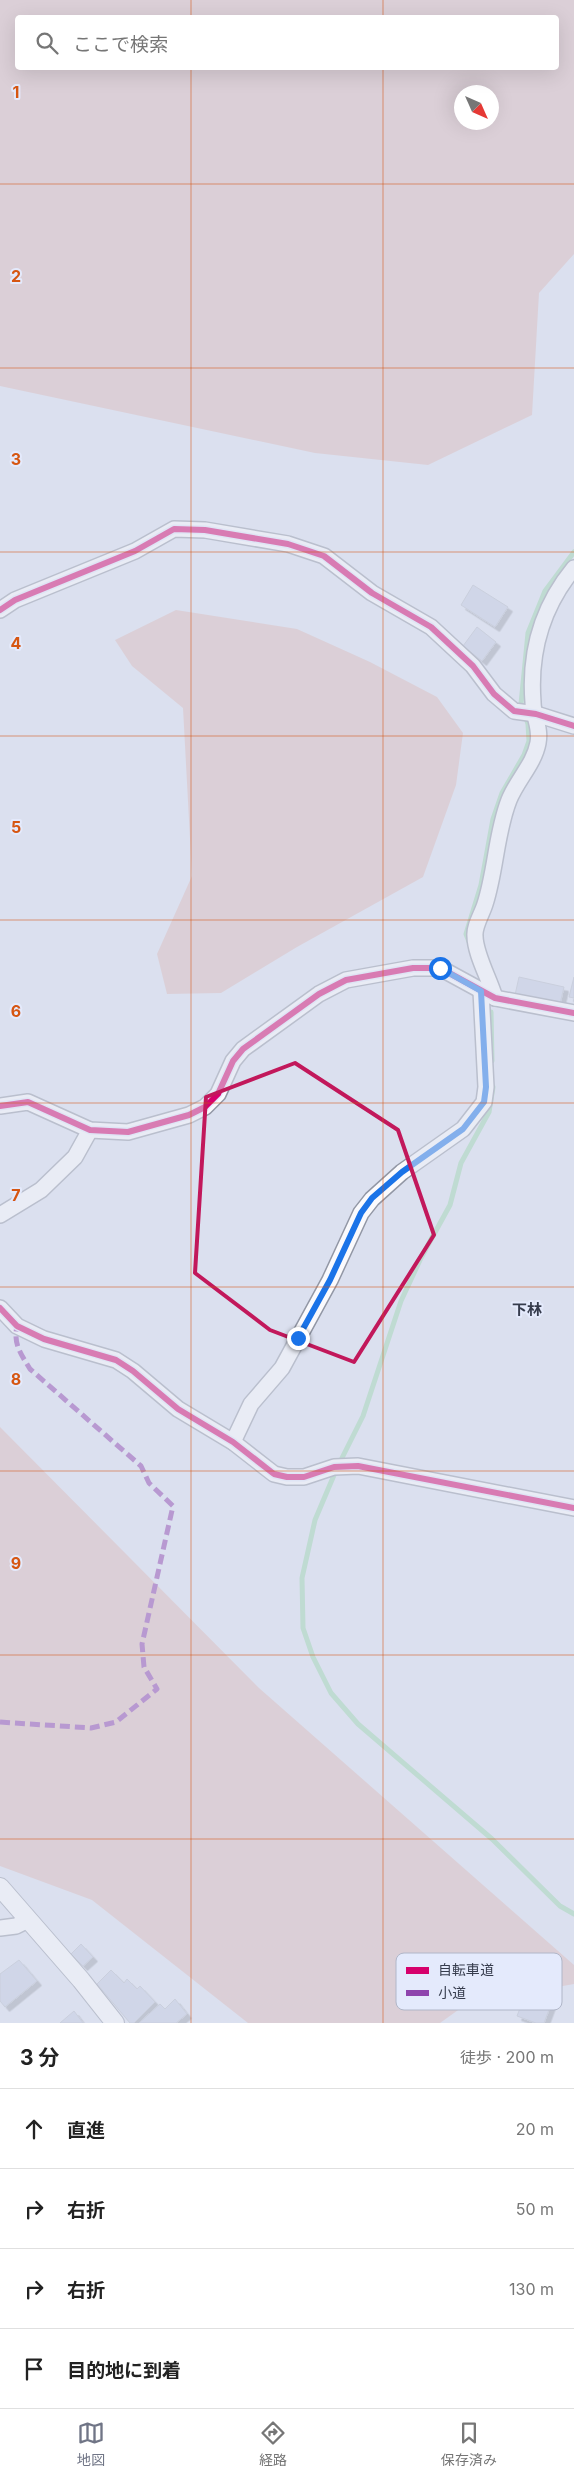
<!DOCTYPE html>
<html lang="ja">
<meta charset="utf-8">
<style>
body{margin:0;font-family:Inter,"Noto Sans JP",sans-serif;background:#f6f6f6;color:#222}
.compass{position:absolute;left:454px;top:85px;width:45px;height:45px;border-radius:50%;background:#fff;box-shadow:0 5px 20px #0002;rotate:135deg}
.stop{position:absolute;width:15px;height:15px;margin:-11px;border:4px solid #1a73e8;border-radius:50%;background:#fff}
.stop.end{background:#1a73e8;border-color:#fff;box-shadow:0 1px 5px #0008}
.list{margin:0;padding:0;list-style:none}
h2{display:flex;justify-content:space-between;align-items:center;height:65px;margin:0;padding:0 20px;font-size:21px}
h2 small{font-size:16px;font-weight:400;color:#767676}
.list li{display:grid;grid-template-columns:32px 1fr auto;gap:15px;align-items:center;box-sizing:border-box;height:80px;padding:0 20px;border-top:1px solid #e0e0e0}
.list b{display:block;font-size:19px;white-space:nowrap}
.list em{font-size:16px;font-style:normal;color:#767676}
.icon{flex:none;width:28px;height:28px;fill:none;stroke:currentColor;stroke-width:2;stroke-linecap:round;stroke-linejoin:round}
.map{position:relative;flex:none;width:574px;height:2023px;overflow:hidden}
.search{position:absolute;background:#fff;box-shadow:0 5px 20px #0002;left:15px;right:15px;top:15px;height:55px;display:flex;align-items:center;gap:12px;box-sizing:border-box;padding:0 18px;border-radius:5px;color:#767676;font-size:19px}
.sheet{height:385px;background:#fff}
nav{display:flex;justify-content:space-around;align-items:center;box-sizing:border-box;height:70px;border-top:1px solid #e0e0e0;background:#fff;font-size:14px;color:#767676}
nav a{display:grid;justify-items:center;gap:2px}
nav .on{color:#707586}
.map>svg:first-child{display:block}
.green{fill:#dbbbbb;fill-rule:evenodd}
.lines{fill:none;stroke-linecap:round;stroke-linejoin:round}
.stream{stroke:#9ed4af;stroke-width:5}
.building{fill:#c3cadf;stroke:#b5bac8;filter:url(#shadow)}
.minor-casing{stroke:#9297a5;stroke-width:18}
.tertiary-casing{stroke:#9297a5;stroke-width:20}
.minor{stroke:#fafafd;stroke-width:15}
.tertiary{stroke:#fafafd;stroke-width:18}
.quiet{stroke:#8e44ad;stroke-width:5;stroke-dasharray:10 5;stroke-linecap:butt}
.cycleway-casing{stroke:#e4eafc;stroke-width:9}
.cycleway{stroke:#d6006c;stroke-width:6}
.route{stroke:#1a73e8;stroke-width:6}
.marked{fill:none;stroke:#c2185b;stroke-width:4;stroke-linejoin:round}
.grid{fill:none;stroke:#d65612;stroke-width:1;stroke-opacity:0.55}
.labels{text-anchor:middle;stroke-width:4;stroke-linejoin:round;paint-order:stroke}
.neighbourhood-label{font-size:15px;font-weight:bold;fill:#363c4d;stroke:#e4eafc}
.key{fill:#e4eafc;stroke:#b0b6c8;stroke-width:1}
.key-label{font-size:14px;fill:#363c4d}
.grid-label{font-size:16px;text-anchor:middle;font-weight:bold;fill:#d65612;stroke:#e4eafc;stroke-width:4;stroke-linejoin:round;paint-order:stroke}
</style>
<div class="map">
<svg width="574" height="2023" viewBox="0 0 574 2023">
<defs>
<filter id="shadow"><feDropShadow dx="4.5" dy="4.5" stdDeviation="0" flood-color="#0004"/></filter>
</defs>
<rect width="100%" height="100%" fill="#dbe0ef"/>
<!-- green -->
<g class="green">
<path d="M0,0H574V254L539,293L532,415L428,465L315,453L0,386ZM18,18H556V68H18ZM462,92H492V122H462Z"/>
<polygon points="176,610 297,629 370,662 437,697 463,733 456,785 423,877 297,947 221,993 167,994 157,954 192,876 183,708 132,666 115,640"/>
<polygon points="0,1427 259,1688 574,1965 574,1984 468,2003 440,2023 248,2023 92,1900 0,1866"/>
</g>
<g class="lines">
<!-- stream -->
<g class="stream">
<polyline points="470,944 466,934 481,885 493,819 502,793 524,755 529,741 528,724 521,704 528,633 545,591 574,552"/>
<polyline points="491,1012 492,1061"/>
<polyline points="493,1087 489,1112 461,1163 450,1205 421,1258 401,1301 363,1416 337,1468 315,1520 302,1578 303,1628 313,1657 331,1693 358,1724 492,1839 560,1906 574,1914"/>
</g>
</g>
<!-- building -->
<g class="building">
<polygon points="473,585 508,607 495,627 461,605"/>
<polygon points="477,627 496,642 482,661 463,646"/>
<polygon points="519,977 564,987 560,1004 515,995"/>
<polygon points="574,977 574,998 569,997"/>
<polygon points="81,1944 93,1957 83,1966 71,1954"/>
<polygon points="19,1960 37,1981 5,2007 0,2001 0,1974"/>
<polygon points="111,1970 124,1983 127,1979 137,1989 140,1986 155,2002 134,2023 130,2023 97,1984"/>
<polygon points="527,1990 553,1999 544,2023 536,2023 517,2016"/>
<polygon points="175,1999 187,2014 176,2023 139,2023 160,2004 165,2009"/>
<polygon points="74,2011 83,2023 60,2023"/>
</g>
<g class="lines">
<defs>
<g id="minor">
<polyline points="0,610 15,600 135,551 174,529 205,530 288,544 324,556 372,593 431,627 473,666 494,694 514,711 536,714 574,726"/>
<path d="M495,998C490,980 475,954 475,936C474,926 482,914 485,904C496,870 496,833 509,800C517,780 534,764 538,743C541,727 533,717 533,702C529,651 542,607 574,568"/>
<polyline points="0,1106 28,1102 90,1130 128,1132 189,1115 205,1107 218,1094 233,1061 243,1049 319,994 346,980 413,968 440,968 495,998 574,1013"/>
<polyline points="0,1215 41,1190 75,1157 90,1130"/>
<polyline points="0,1308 17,1326 44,1339 116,1360 133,1371 178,1409 233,1442 274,1474 287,1477 304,1477 334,1467 358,1466 574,1508"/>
<polyline points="233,1442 251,1404 282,1368 330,1280 361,1213 372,1199 402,1172 463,1129 484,1102 486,1087 481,991"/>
<polyline points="0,1928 16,1926 28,1920"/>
</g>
<polyline id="tertiary" points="0,1887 81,1980 115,2023"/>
</defs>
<!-- minor casing -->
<use href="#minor" class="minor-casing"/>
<!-- tertiary casing -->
<use href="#tertiary" class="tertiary-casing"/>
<!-- minor -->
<use href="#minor" class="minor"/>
<!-- tertiary -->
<use href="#tertiary" class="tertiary"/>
<!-- quiet -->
<path class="quiet" d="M0,1722L91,1728L116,1722L157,1689L144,1667L142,1644L173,1506L149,1483L141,1466L30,1369C21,1354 13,1344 17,1326"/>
<defs>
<g id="cycleway">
<polyline points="0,610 15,600 135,551 174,529 205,530 288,544 324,556 372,593 431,627 473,666 494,694 514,711 536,714 574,726"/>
<polyline points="0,1106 28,1102 90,1130 128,1132 189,1115 205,1107 218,1094 233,1061 243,1049 319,994 346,980 413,968 440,968 495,998 574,1013"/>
<polyline points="0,1308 17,1326 44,1339 116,1360 133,1371 178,1409 233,1442 274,1474 287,1477 304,1477 334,1467 358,1466 574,1508"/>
</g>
</defs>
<!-- cycleway casing -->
<use href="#cycleway" class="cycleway-casing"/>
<!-- cycleway -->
<use href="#cycleway" class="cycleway"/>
</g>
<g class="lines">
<!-- route -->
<polyline class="route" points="298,1338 330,1280 361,1213 372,1198 402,1172 463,1129 484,1102 486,1087 481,991 440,968"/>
</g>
<!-- marked area -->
<path d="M0 0H574V2023H0ZM295,1063L398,1130L434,1235L354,1362L270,1330L195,1273L206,1097Z" fill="#dbe0ef" fill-opacity=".55" fill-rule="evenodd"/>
<path class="marked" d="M295,1063L398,1130L434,1235L354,1362L270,1330L195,1273L206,1097Z"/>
<!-- grid -->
<path class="grid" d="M191,0V18M383,0V18M191,68V2023M383,68V2023M0,184H574M0,368H574M0,552H574M0,736H574M0,920H574M0,1103H574M0,1287H574M0,1471H574M0,1655H574M0,1839H574"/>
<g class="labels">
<!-- neighbourhood labels -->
<g class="neighbourhood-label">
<text x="527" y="1315">下林</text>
</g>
</g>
<!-- legend -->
<rect x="396" y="1953" width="166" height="57" rx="8" class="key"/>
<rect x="406" y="1967" width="23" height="7" fill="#d6006c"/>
<rect x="406" y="1990" width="23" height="6" fill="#8e44ad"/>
<g class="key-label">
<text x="438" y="1975">自転車道</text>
<text x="438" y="1998">小道</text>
</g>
<g class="grid-label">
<text x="16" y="98">1</text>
<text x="16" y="282">2</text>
<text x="16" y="465">3</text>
<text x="16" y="649">4</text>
<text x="16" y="833">5</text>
<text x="16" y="1017">6</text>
<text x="16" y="1201">7</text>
<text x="16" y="1385">8</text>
<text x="16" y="1569">9</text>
</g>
</svg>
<svg class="compass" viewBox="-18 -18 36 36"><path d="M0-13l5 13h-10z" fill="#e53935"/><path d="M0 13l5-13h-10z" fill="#767676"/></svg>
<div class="stop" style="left:440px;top:968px"></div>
<div class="stop end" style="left:298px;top:1338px"></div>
<div class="search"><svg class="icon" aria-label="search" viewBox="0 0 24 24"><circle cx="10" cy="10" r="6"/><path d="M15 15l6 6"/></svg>ここで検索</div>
</div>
<section class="sheet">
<h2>3 分<small>徒歩 · 200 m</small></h2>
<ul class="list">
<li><svg class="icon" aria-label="ahead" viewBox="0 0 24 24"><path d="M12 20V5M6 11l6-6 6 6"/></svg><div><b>直進</b></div><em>20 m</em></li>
<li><svg class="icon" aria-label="right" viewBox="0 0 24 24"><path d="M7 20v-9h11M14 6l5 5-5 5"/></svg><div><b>右折</b></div><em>50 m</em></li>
<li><svg class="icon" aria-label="right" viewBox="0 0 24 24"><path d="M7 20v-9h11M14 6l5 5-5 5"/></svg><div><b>右折</b></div><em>130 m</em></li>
<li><svg class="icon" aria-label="arrive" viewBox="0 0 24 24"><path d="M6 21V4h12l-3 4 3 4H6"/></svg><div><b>目的地に到着</b></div></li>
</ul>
</section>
<nav>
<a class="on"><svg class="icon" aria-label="map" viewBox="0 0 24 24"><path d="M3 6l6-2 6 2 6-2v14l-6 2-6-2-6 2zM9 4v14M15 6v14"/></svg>地図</a>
<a><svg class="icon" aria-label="directions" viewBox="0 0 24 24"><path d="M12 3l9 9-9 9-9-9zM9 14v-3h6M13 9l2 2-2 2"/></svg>経路</a>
<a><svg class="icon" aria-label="saved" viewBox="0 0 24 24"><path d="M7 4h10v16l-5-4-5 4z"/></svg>保存済み</a>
</nav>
